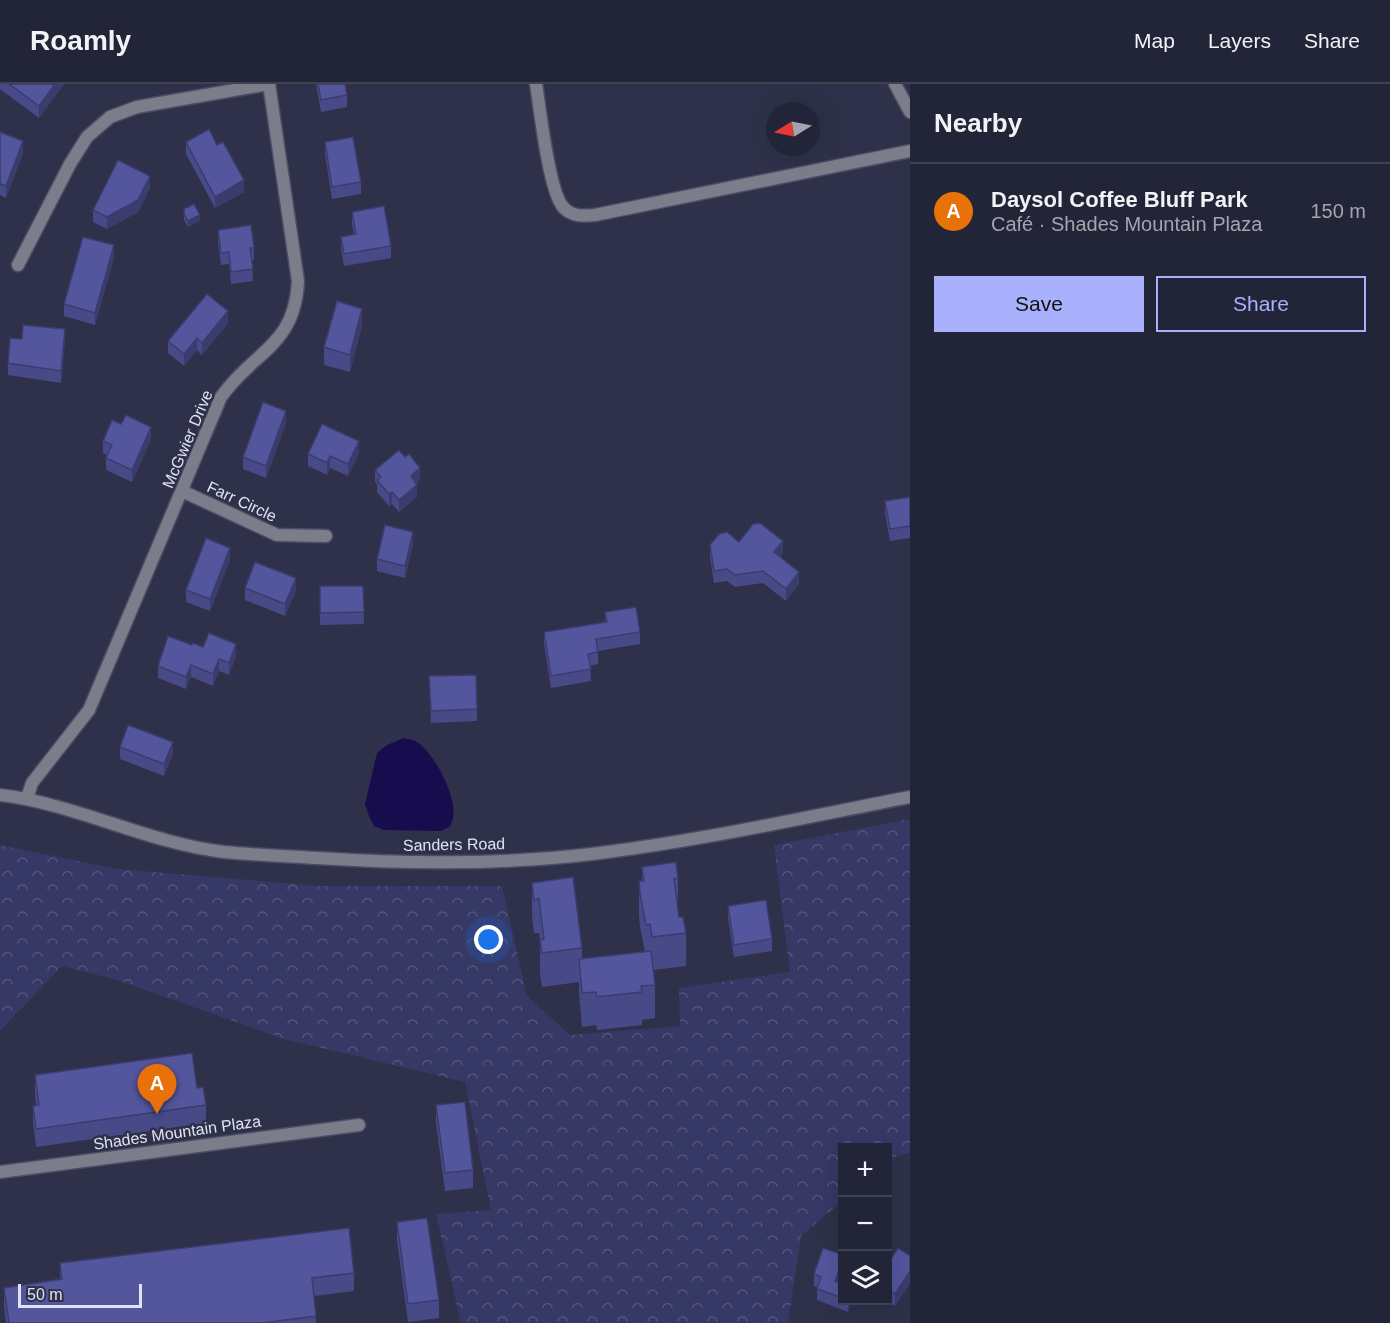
<!DOCTYPE html>
<meta charset="utf-8">
<style>
body{margin:0;font-family:Helvetica,sans-serif;background:#2e3142;color:#f1f3f6}
.controls{position:absolute;right:18px;bottom:18px;display:grid;overflow:hidden;border-radius:0px;box-shadow:0 6px 24px #0002}
.controls button{width:54px;height:54px;display:grid;place-items:center;padding:0;border:0;border-bottom:2px solid #3f4252;background:#222537;color:#f1f3f6;font:30px sans-serif}
.compass{position:absolute;left:766px;top:18px;width:54px;height:54px;border-radius:50%;background:#222537;box-shadow:0 6px 24px #0002;rotate:260deg}
.scale{position:absolute;left:18px;bottom:15px;width:124px;box-sizing:border-box;padding-left:6px;border:3px solid #e0e3f3;border-top:0;font-size:16px;line-height:21px;white-space:nowrap;color:#e0e3f3;-webkit-text-stroke:4px #2e3149;paint-order:stroke}
.you{position:absolute;left:489px;top:856px;width:21px;height:21px;margin:-15px;border:4px solid #fff;border-radius:50%;background:#1a73e8;box-shadow:0 0 0 9px #1a73e833}
.badge{display:grid;place-items:center;width:39px;height:39px;border-radius:50%;background:#a9b0fc;color:#fff;font-size:20px;font-weight:700}
.pin{position:absolute;translate:-50% -50px;filter:drop-shadow(0 2px 3px #0008)}
.pin::after{content:'';position:absolute;top:32px;width:21px;height:18px;background:inherit;clip-path:polygon(0 0,100% 0,50% 100%)}
.list{margin:0;padding:0;list-style:none}
h2{display:flex;justify-content:space-between;align-items:center;height:78px;margin:0;padding:0 24px;font-size:26px}
h2 small{font-size:20px;font-weight:400;color:#a2a5ad}
.list li{display:grid;grid-template-columns:39px 1fr auto;gap:18px;align-items:center;box-sizing:border-box;height:96px;padding:0 24px;border-top:2px solid #3f4252}
.list b{display:block;font-size:22px;white-space:nowrap}
.list p{margin:0;font-size:20px;white-space:nowrap;color:#a2a5ad}
.list em{font-size:20px;font-style:normal;color:#a2a5ad}
.actions{display:flex;gap:12px;padding:18px 24px}
.actions a{flex:1;padding:14px 0;border:2px solid #a9b0fc;border-radius:0px;text-align:center;font-size:21px;color:#a9b0fc}
.actions .main{background:#a9b0fc;color:#111}
.icon{flex:none;width:33px;height:33px;fill:none;stroke:currentColor;stroke-width:2;stroke-linecap:round;stroke-linejoin:round}
.map{position:relative;flex:none;width:910px;height:1239px;overflow:hidden}
header{display:flex;align-items:center;gap:36px;box-sizing:border-box;height:84px;padding:0 30px;background:#222537;border-bottom:2px solid #3f4252}
header strong{font-size:28px}
nav{display:flex;gap:33px;margin-inline-start:auto;font-size:21px}
main{display:flex}
aside{flex:1;background:#222537}
.map>svg:first-child{display:block}
.forest{fill:url(#forest-crowns)}
.water{fill:#160c4e}
.lines{fill:none;stroke-linecap:round;stroke-linejoin:round}
.street-casing{stroke:#4a4d64;stroke-width:15}
.street{stroke:#7b7d8a;stroke-width:12}
.wall{fill:#474a87}
.shaded-wall{fill:#3a3c6e}
.building{fill:#53569d;stroke:#3a3c6e;stroke-width:1.5}
.labels{text-anchor:middle;stroke-width:5;stroke-linejoin:round;paint-order:stroke}
.street-label{font-size:16px;fill:#e0e3f3;stroke:#2e3149}
</style>
<header>
<strong>Roamly</strong>
<nav><a>Map</a><a>Layers</a><a>Share</a></nav>
</header>
<main>
<div class="map">
<svg width="910" height="1239" viewBox="0 0 910 1239">
<defs>
<pattern id="forest-crowns" width="20" height="18" patternUnits="userSpaceOnUse" patternTransform="scale(1.5)"><rect width="20" height="18" fill="#363866"/><path d="M2 6a3 3 0 1 1 6 0M12 15a3 3 0 1 1 6 0" fill="none" stroke="#53557c"/></pattern>
</defs>
<rect width="100%" height="100%" fill="#2e3149"/>
<!-- forest -->
<polygon class="forest" points="910,735 910,1069 897,1072 888,1080 888,1064 842,1064 842,1117 801,1152 788,1239 461,1239 436,1130 491,1126 465,998 284,955 117,896 62,882 0,947 0,761 118,785 321,802 502,802 527,912 570,951 680,942 679,904 790,888 774,761"/>
<!-- water -->
<path class="water" d="M404,654C408,655 414,656 417,658C435,669 465,725 449,743C448,743 442,747 441,747L384,746L374,742L369,732L365,720L377,669L387,661Z"/>
<g class="lines">
<defs>
<g id="street">
<path d="M536,0C540,24 549,110 564,124C573,133 583,132 595,131L910,67"/>
<polyline points="895,0 910,28"/>
<polyline points="18,181 70,80 87,53 110,33 137,23 269,0"/>
<polyline points="182,407 277,451 326,452"/>
<path d="M0,711C77,720 147,759 224,768C255,771 286,772 317,774C411,780 506,781 600,769C704,756 807,733 910,713"/>
<path d="M27,714L32,699L89,626L221,313C253,267 295,263 298,197L269,0"/>
<polyline points="0,1088 359,1041"/>
</g>
</defs>
<!-- street casing -->
<use href="#street" class="street-casing"/>
<!-- street -->
<use href="#street" class="street"/>
</g>
<!-- wall -->
<g class="wall">
<polygon points="0,0 64,0 39,34 0,5"/>
<polygon points="316,0 345,0 347,11 347,23 321,28"/>
<polygon points="0,48 23,69 6,114 0,111"/>
<polygon points="186,58 244,108 215,124 186,70"/>
<polygon points="325,58 361,98 361,110 332,115 325,70"/>
<polygon points="150,104 138,128 107,145 93,138 93,126"/>
<polygon points="184,125 200,137 188,143 184,136"/>
<polygon points="352,128 391,162 391,174 344,182 341,165 341,153 354,150 352,140"/>
<polygon points="218,146 254,164 254,176 252,176 253,197 231,200 229,180 221,181 218,158"/>
<polygon points="114,173 95,241 64,232 64,220"/>
<polygon points="228,239 202,271 197,266 184,282 168,269 168,257"/>
<polygon points="362,242 350,288 324,281 324,263"/>
<polygon points="65,257 61,299 8,291 8,279"/>
<polygon points="286,339 266,394 243,385 243,373"/>
<polygon points="121,340 151,355 132,398 106,386 106,374 107,371 103,369 103,357"/>
<polygon points="359,369 348,392 330,384 327,391 308,382 308,370"/>
<polygon points="375,386 420,396 416,400 417,413 399,428 392,420 389,422 377,408 377,400 375,398"/>
<polygon points="910,413 910,454 890,457 885,429 885,417"/>
<polygon points="739,458 783,469 780,473 799,500 786,517 763,499 735,503 727,497 714,499 710,473 710,461"/>
<polygon points="413,460 405,494 377,487 377,475"/>
<polygon points="230,476 210,527 186,518 186,506"/>
<polygon points="320,502 363,502 364,540 320,541"/>
<polygon points="245,504 296,506 285,532 245,516"/>
<polygon points="605,528 640,548 640,560 598,567 598,580 590,582 591,597 551,604 544,560 544,548 605,539"/>
<polygon points="192,561 236,572 229,591 219,587 213,602 191,593 186,605 158,594 158,582"/>
<polygon points="429,592 477,625 477,637 431,639"/>
<polygon points="120,663 173,670 164,692 120,675"/>
<polygon points="642,783 678,794 678,826 679,833 686,849 686,882 654,886 655,901 655,934 642,936 642,941 597,946 596,941 582,943 579,909 579,898 542,903 540,889 540,856 539,849 534,849 532,832 532,799 582,864 582,875 645,868 640,843 639,831 639,797 642,797"/>
<polygon points="728,822 772,855 772,867 734,873 728,834"/>
<polygon points="35,991 197,1004 206,1021 206,1039 36,1063 33,1039 33,1022 36,1021 35,1009"/>
<polygon points="436,1021 473,1086 473,1104 445,1107 436,1039"/>
<polygon points="397,1138 439,1216 439,1234 408,1238 397,1156"/>
<polygon points="910,1172 910,1199 895,1222 887,1216 888,1216 888,1180"/>
<polygon points="60,1179 354,1189 354,1207 314,1212 316,1239 6,1239 4,1222 4,1204 60,1195"/>
<polygon points="841,1179 842,1191 839,1198 843,1200 843,1216 852,1216 848,1228 817,1216 817,1203 814,1202 814,1190"/>
</g>
<!-- shaded-wall -->
<g class="shaded-wall">
<polygon points="55,0 64,0 39,34 39,22"/>
<polygon points="23,57 23,69 6,114 6,102"/>
<polygon points="150,92 150,104 138,128 107,145 107,133"/>
<polygon points="244,96 244,108 215,124 215,113"/>
<polygon points="200,131 200,137 188,143 188,137"/>
<polygon points="114,161 114,173 95,241 95,229"/>
<polygon points="362,225 362,242 350,288 350,271"/>
<polygon points="228,227 228,239 202,271 202,259"/>
<polygon points="65,245 65,257 61,299 61,287"/>
<polygon points="197,254 197,266 184,282 184,270"/>
<polygon points="286,327 286,339 266,394 266,382"/>
<polygon points="151,343 151,355 132,398 132,386"/>
<polygon points="359,357 359,369 348,392 348,380"/>
<polygon points="330,372 330,384 327,391 327,379"/>
<polygon points="420,384 420,396 411,404 411,392"/>
<polygon points="417,401 417,413 399,428 399,416"/>
<polygon points="392,408 392,420 389,422 389,410"/>
<polygon points="413,448 413,460 405,494 405,482"/>
<polygon points="783,457 783,469 774,480 774,468"/>
<polygon points="230,464 230,476 210,527 210,515"/>
<polygon points="799,488 799,500 786,517 786,505"/>
<polygon points="296,494 296,506 285,532 285,520"/>
<polygon points="236,560 236,572 229,591 229,579"/>
<polygon points="219,575 219,587 213,602 213,590"/>
<polygon points="191,581 191,593 186,605 186,593"/>
<polygon points="173,658 173,670 164,692 164,680"/>
<polygon points="841,1170 842,1191 835,1209 835,1197 838,1178"/>
<polygon points="910,1187 910,1199 895,1222 895,1210"/>
<polygon points="848,1216 852,1216 848,1228"/>
</g>
<!-- building -->
<g class="building">
<polygon points="9,0 55,0 39,22"/>
<polygon points="318,0 345,0 347,11 321,16"/>
<polygon points="209,45 217,61 223,58 244,96 215,113 186,58"/>
<polygon points="0,48 23,57 6,102 0,100"/>
<polygon points="353,53 361,98 332,103 325,58"/>
<polygon points="118,76 150,92 138,116 107,133 93,126"/>
<polygon points="194,120 200,131 188,137 184,130 184,125"/>
<polygon points="384,122 391,162 344,170 341,153 356,150 352,128"/>
<polygon points="251,141 254,164 250,164 253,185 231,188 229,168 221,169 218,146"/>
<polygon points="83,153 114,161 95,229 64,220"/>
<polygon points="207,210 228,227 202,259 197,254 184,270 168,257"/>
<polygon points="337,217 362,225 350,271 324,263"/>
<polygon points="23,241 65,245 61,287 8,279 10,254 22,255"/>
<polygon points="263,318 286,327 266,382 243,373"/>
<polygon points="126,331 151,343 132,386 106,374 112,361 103,357 112,336 121,340"/>
<polygon points="322,340 359,357 348,380 330,372 327,379 308,370"/>
<polygon points="399,366 405,373 409,370 420,384 411,392 417,401 399,416 392,408 389,410 377,396 381,393 375,386"/>
<polygon points="910,413 910,442 890,445 885,417"/>
<polygon points="760,439 783,457 774,468 799,488 786,505 763,487 735,491 727,485 714,487 710,461 719,450 727,448 739,458 753,440"/>
<polygon points="385,441 413,448 405,482 377,475"/>
<polygon points="206,454 230,464 210,515 186,506"/>
<polygon points="255,478 296,494 285,520 245,504"/>
<polygon points="320,502 363,502 364,528 320,529"/>
<polygon points="636,523 640,548 596,555 598,568 588,570 591,585 551,592 544,548 607,538 605,528"/>
<polygon points="209,549 236,560 229,579 219,575 213,590 191,581 186,593 158,582 168,552 192,561 193,559 203,563"/>
<polygon points="476,591 477,625 431,627 429,592"/>
<polygon points="128,641 173,658 164,680 120,663"/>
<polygon points="676,778 678,794 674,795 679,833 683,833 686,849 652,853 650,840 646,841 640,810 639,797 644,797 642,783"/>
<polygon points="573,793 582,864 542,869 540,856 544,855 539,815 534,816 532,799"/>
<polygon points="766,816 772,855 734,861 728,822"/>
<polygon points="651,867 655,901 641,902 642,908 597,913 596,908 582,909 579,875"/>
<polygon points="192,969 197,1004 203,1003 206,1021 36,1045 33,1022 39,1021 35,991"/>
<polygon points="465,1018 473,1086 445,1089 436,1021"/>
<polygon points="427,1134 439,1216 408,1220 397,1138"/>
<polygon points="349,1144 354,1189 312,1194 316,1232 262,1239 9,1239 4,1204 62,1195 60,1179"/>
<polygon points="823,1164 841,1170 838,1178 842,1179 835,1197 843,1200 843,1214 817,1205 821,1193 814,1190"/>
<polygon points="898,1164 910,1172 910,1187 895,1210 888,1205 888,1180"/>
</g>
<g class="labels">
<!-- street labels -->
<g class="street-label">
<text transform="translate(187 355) rotate(-67)" y="6">McGwier Drive</text>
<text transform="translate(242 417) rotate(25)" y="6">Farr Circle</text>
<text transform="translate(454 760) rotate(-1)" y="6">Sanders Road</text>
<text transform="translate(177 1048) rotate(-8)" y="6">Shades Mountain Plaza</text>
</g>
</g>
</svg>
<div class="controls">
<button>+</button>
<button>−</button>
<button><svg class="icon" aria-label="layers" viewBox="0 0 24 24"><path d="M12 4l9 5-9 5-9-5zM3 14l9 5 9-5"/></svg></button>
</div>
<svg class="compass" viewBox="-18 -18 36 36"><path d="M0-13l5 13h-10z" fill="#e53935"/><path d="M0 13l5-13h-10z" fill="#a2a5ad"/></svg>
<div class="scale">50 m</div>
<div class="you"></div>
<div class="pin badge" style="left:157px;top:1030px;background:#e8710a">A</div>
</div>
<aside>
<h2>Nearby<small></small></h2>
<ul class="list">
<li><span class="badge" style="background:#e8710a">A</span><div><b>Daysol Coffee Bluff Park</b><p>Café · Shades Mountain Plaza</p></div><em>150 m</em></li>
</ul>
<div class="actions"><a class="main">Save</a><a>Share</a></div>
</aside>
</main>
